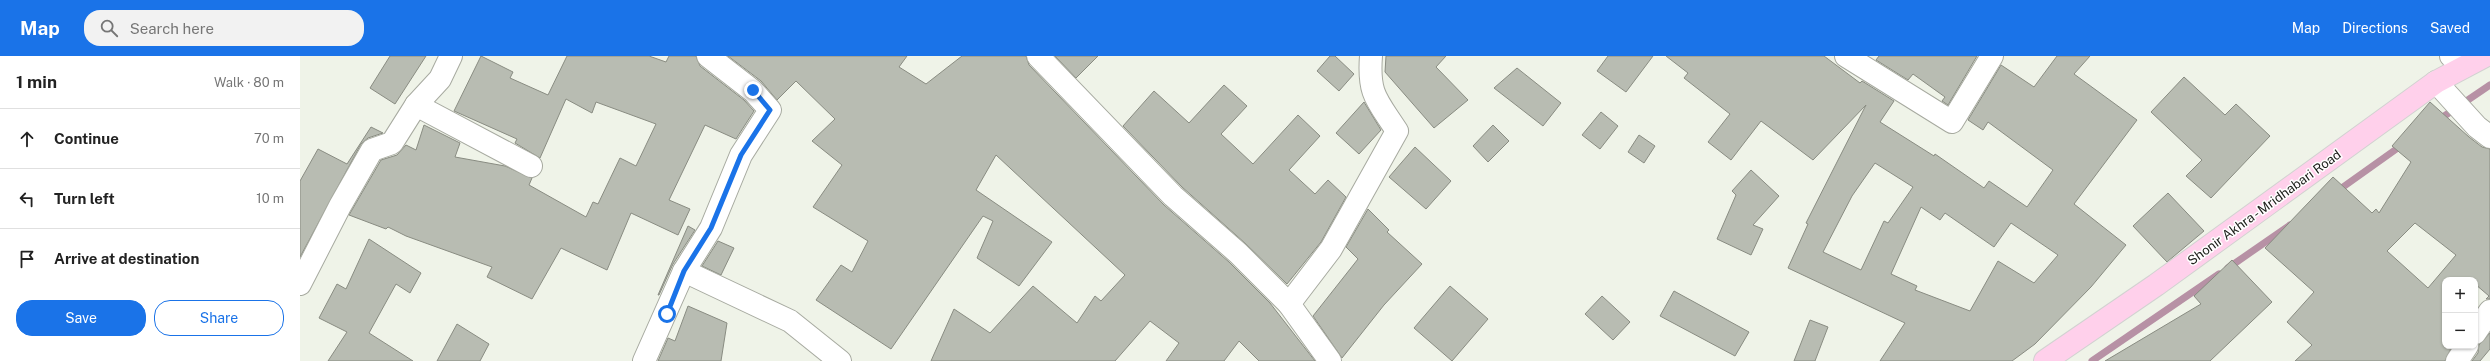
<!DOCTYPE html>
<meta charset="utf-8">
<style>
body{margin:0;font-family:"Public Sans",sans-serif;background:#f2f2f2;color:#222}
.controls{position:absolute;right:12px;bottom:12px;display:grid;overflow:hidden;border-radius:8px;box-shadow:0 1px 3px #0004}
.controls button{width:36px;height:36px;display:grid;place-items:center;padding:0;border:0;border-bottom:1px solid #e0e0e0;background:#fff;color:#222;font:20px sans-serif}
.stop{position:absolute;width:12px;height:12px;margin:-9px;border:3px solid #1a73e8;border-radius:50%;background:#fff}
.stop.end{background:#1a73e8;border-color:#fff;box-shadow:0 1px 4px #0008}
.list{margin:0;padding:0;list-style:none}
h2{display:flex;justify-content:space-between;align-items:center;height:52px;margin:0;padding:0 16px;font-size:17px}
h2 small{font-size:13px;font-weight:400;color:#767676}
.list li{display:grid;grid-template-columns:26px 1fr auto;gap:12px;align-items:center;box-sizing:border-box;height:60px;padding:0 16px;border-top:1px solid #e0e0e0}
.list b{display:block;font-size:15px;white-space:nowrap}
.list em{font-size:13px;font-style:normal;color:#767676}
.actions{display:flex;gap:8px;padding:12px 16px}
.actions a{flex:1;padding:9px 0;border:1px solid #1a73e8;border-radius:16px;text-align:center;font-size:14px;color:#1a73e8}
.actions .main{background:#1a73e8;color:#fff}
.icon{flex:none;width:22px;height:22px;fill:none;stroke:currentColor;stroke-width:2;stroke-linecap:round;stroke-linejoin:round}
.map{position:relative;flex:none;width:2190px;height:305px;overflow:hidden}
header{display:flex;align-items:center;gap:24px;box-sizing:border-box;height:56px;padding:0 20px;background:#1a73e8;color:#fff}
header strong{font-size:19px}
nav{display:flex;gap:22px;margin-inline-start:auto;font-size:14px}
.search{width:280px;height:36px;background:#f2f2f2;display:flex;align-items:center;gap:10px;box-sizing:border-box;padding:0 14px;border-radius:16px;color:#767676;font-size:15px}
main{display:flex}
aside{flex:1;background:#fff}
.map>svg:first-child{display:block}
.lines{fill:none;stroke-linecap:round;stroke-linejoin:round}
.stream{stroke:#b791a5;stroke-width:7}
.building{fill:#b8bcb2;stroke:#898c82;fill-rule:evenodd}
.minor-casing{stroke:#a7aaa0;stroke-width:24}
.major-casing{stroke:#d2d2d1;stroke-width:24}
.minor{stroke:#fff;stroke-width:22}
.major{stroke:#ffd0eb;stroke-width:22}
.route{stroke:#1a73e8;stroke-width:5}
.labels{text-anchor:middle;stroke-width:3;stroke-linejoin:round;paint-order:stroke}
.street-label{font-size:13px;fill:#1e1f1b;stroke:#fff}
</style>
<header>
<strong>Map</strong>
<div class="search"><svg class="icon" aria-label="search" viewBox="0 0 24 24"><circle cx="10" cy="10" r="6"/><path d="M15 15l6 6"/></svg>Search here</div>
<nav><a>Map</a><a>Directions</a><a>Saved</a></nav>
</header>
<main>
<aside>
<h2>1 min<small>Walk · 80 m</small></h2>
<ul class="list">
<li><svg class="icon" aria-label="ahead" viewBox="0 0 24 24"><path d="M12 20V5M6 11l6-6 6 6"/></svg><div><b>Continue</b></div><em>70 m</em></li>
<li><svg class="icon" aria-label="left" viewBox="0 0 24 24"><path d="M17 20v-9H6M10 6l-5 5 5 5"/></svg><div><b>Turn left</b></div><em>10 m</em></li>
<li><svg class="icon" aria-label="arrive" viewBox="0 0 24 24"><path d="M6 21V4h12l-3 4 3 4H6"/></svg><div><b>Arrive at destination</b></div></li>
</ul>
<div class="actions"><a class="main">Save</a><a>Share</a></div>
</aside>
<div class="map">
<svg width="2190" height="305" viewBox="0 0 2190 305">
<rect width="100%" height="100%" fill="#eff3e8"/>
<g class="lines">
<!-- stream -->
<g class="stream">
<polyline points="2137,65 2190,29"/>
<polyline points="2036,136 2102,89"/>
<polyline points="1928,212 1990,169"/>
<polyline points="1792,305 1919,218"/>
</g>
</g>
<!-- building -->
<g class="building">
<polygon points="90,0 126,0 95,48 70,32"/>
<polygon points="181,0 213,16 210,22 248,39 267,0 349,0 366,6 369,0 396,0 400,10 444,44 454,55 436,83 405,69 369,144 390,153 378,179 331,157 307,214 261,192 232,243 187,221 192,211 106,180 88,171 86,173 49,159 81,104 97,99 106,89 116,94 124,69 160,87 155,101 205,110 232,122 229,129 286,161 293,146 298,148 320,102 336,110 356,68 296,46 292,57 266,43 240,102 215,87 217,83 154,55"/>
<polygon points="428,0 607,0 599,11 626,28 662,0 726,0 729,9 864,149 929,206 970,247 1015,305 959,305 939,285 924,305 866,305 879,287 850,265 815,305 631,305 654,253 690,277 733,230 777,267 795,240 801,245 825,219 696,99 676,134 752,186 719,230 677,202 693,165 683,160 591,293 516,244 541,209 552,216 568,185 513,151 542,109 512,85 535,63 496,25 477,44 461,25"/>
<polygon points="755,0 798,0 776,22"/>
<polygon points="1030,0 1035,0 1054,18 1039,35 1017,15"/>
<polygon points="1086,0 1146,0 1136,11 1168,44 1134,72 1085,16"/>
<polygon points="1308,0 1353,0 1326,36 1297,15"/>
<path d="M1366,0H1524L1560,27L1562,25L1594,45L1580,66L1634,100L1635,98L1684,132L1689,125L1727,151L1753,114L1688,66L1683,74L1668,64L1701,9L1734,31L1757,0H1790L1774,18L1837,64L1774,148L1826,189L1791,231L1735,288L1712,305H1580L1605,267L1488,212L1508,168L1506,167L1566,49L1513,104L1461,65L1431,104L1408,86L1430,58L1384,22L1388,17ZM1575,107L1613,131L1588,167L1584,165L1561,214L1523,196L1552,140ZM1621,151L1640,164L1645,157L1694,191L1711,167L1758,199L1734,227L1698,205L1670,255L1615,234L1617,230L1591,218Z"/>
<polygon points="1579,0 1677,0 1648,49 1642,45 1645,41 1613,18 1608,24 1576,4"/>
<polygon points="1217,12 1261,47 1243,70 1194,32"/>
<polygon points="1884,21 1925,59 1936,48 1970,80 1911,142 1886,120 1902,104 1851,56"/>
<polygon points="924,29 947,50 921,78 953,108 998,59 1020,80 989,114 1015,138 1028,124 1046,141 1021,186 987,228 946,188 882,131 823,70 854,35 889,67"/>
<polygon points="1064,46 1081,74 1059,98 1036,77"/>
<path d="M2130,46L2169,81L2182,91L2190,93V243H2186L2189,240L2175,228V224H2145V290H2152L2145,305H1995L2012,289L1987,266L2014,236L1965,192L2033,121L2072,157L2076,153L2079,157L2111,106L2092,90ZM2115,167L2156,199L2128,232L2087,195Z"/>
<polygon points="1301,56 1318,70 1300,93 1282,79"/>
<polygon points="1193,69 1209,85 1188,106 1173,90"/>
<polygon points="71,71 83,77 68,82 61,88 0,201 0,125 18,93 47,108"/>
<polygon points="1339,79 1355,90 1344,107 1328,96"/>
<polygon points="1115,91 1151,125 1126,153 1089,121"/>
<polygon points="1451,114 1479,140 1453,169 1463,173 1451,199 1417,183 1436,139 1432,135"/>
<polygon points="1868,137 1904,175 1867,206 1833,170"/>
<polygon points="1068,153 1089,174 1087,176 1122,208 1084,249 1042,302 1013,260 1058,203 1046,191"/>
<polygon points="388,170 395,174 373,208 359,239 358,239"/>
<polygon points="69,183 121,217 110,237 96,228 69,277 113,305 28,305 47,276 19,262 37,228 46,233"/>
<polygon points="418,185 434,192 421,219 402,210"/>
<polygon points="1932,204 1972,246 1910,305 1805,305 1901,248 1894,240"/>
<polygon points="1150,230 1188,263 1152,305 1114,272"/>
<polygon points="1374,235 1449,276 1435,300 1360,260"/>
<polygon points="1302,240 1330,266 1313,284 1285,258"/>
<polygon points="388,250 427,267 421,305 358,305 368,282 375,285"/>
<polygon points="1510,264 1528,271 1515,305 1494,305"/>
<polygon points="157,268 189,288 180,305 137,305"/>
<polygon points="2190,277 2190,293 2180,305 2172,305 2178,297 2179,289"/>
</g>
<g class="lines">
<defs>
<g id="minor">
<polyline points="738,0 873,140 938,197 989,248 1030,305"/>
<polyline points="1546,0 1652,66 1692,0"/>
<polyline points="2151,0 2163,11"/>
<polyline points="2136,26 2177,71 2190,81"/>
<polyline points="116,49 231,110"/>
<polyline points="384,215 490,265 540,305"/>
<polyline points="0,228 40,150 72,94 92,87 116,49 140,23 151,0"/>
<path d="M989,248L1031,193L1097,75C1077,44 1068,39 1071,0"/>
<polyline points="2175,277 2190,255"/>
<polyline points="344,305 384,215 411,172 441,99 470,54 453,35 408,0"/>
<polyline points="2157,305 2167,290"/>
</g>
<polyline id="major" points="1745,305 1856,229 2136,26 2185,0"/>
</defs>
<!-- minor casing -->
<use href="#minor" class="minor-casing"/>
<!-- major casing -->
<use href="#major" class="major-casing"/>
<!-- minor -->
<use href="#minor" class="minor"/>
<!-- major -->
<use href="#major" class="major"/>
</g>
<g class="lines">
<!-- route -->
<polyline class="route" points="367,258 384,215 411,172 441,99 470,54 453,34"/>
</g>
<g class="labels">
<!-- street labels -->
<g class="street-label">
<text transform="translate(1964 151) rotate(-36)" y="5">Shonir Akhra - Mridhabari Road</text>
</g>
</g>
</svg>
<div class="controls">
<button>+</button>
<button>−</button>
</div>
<div class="stop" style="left:367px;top:258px"></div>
<div class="stop end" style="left:453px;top:34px"></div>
</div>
</main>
